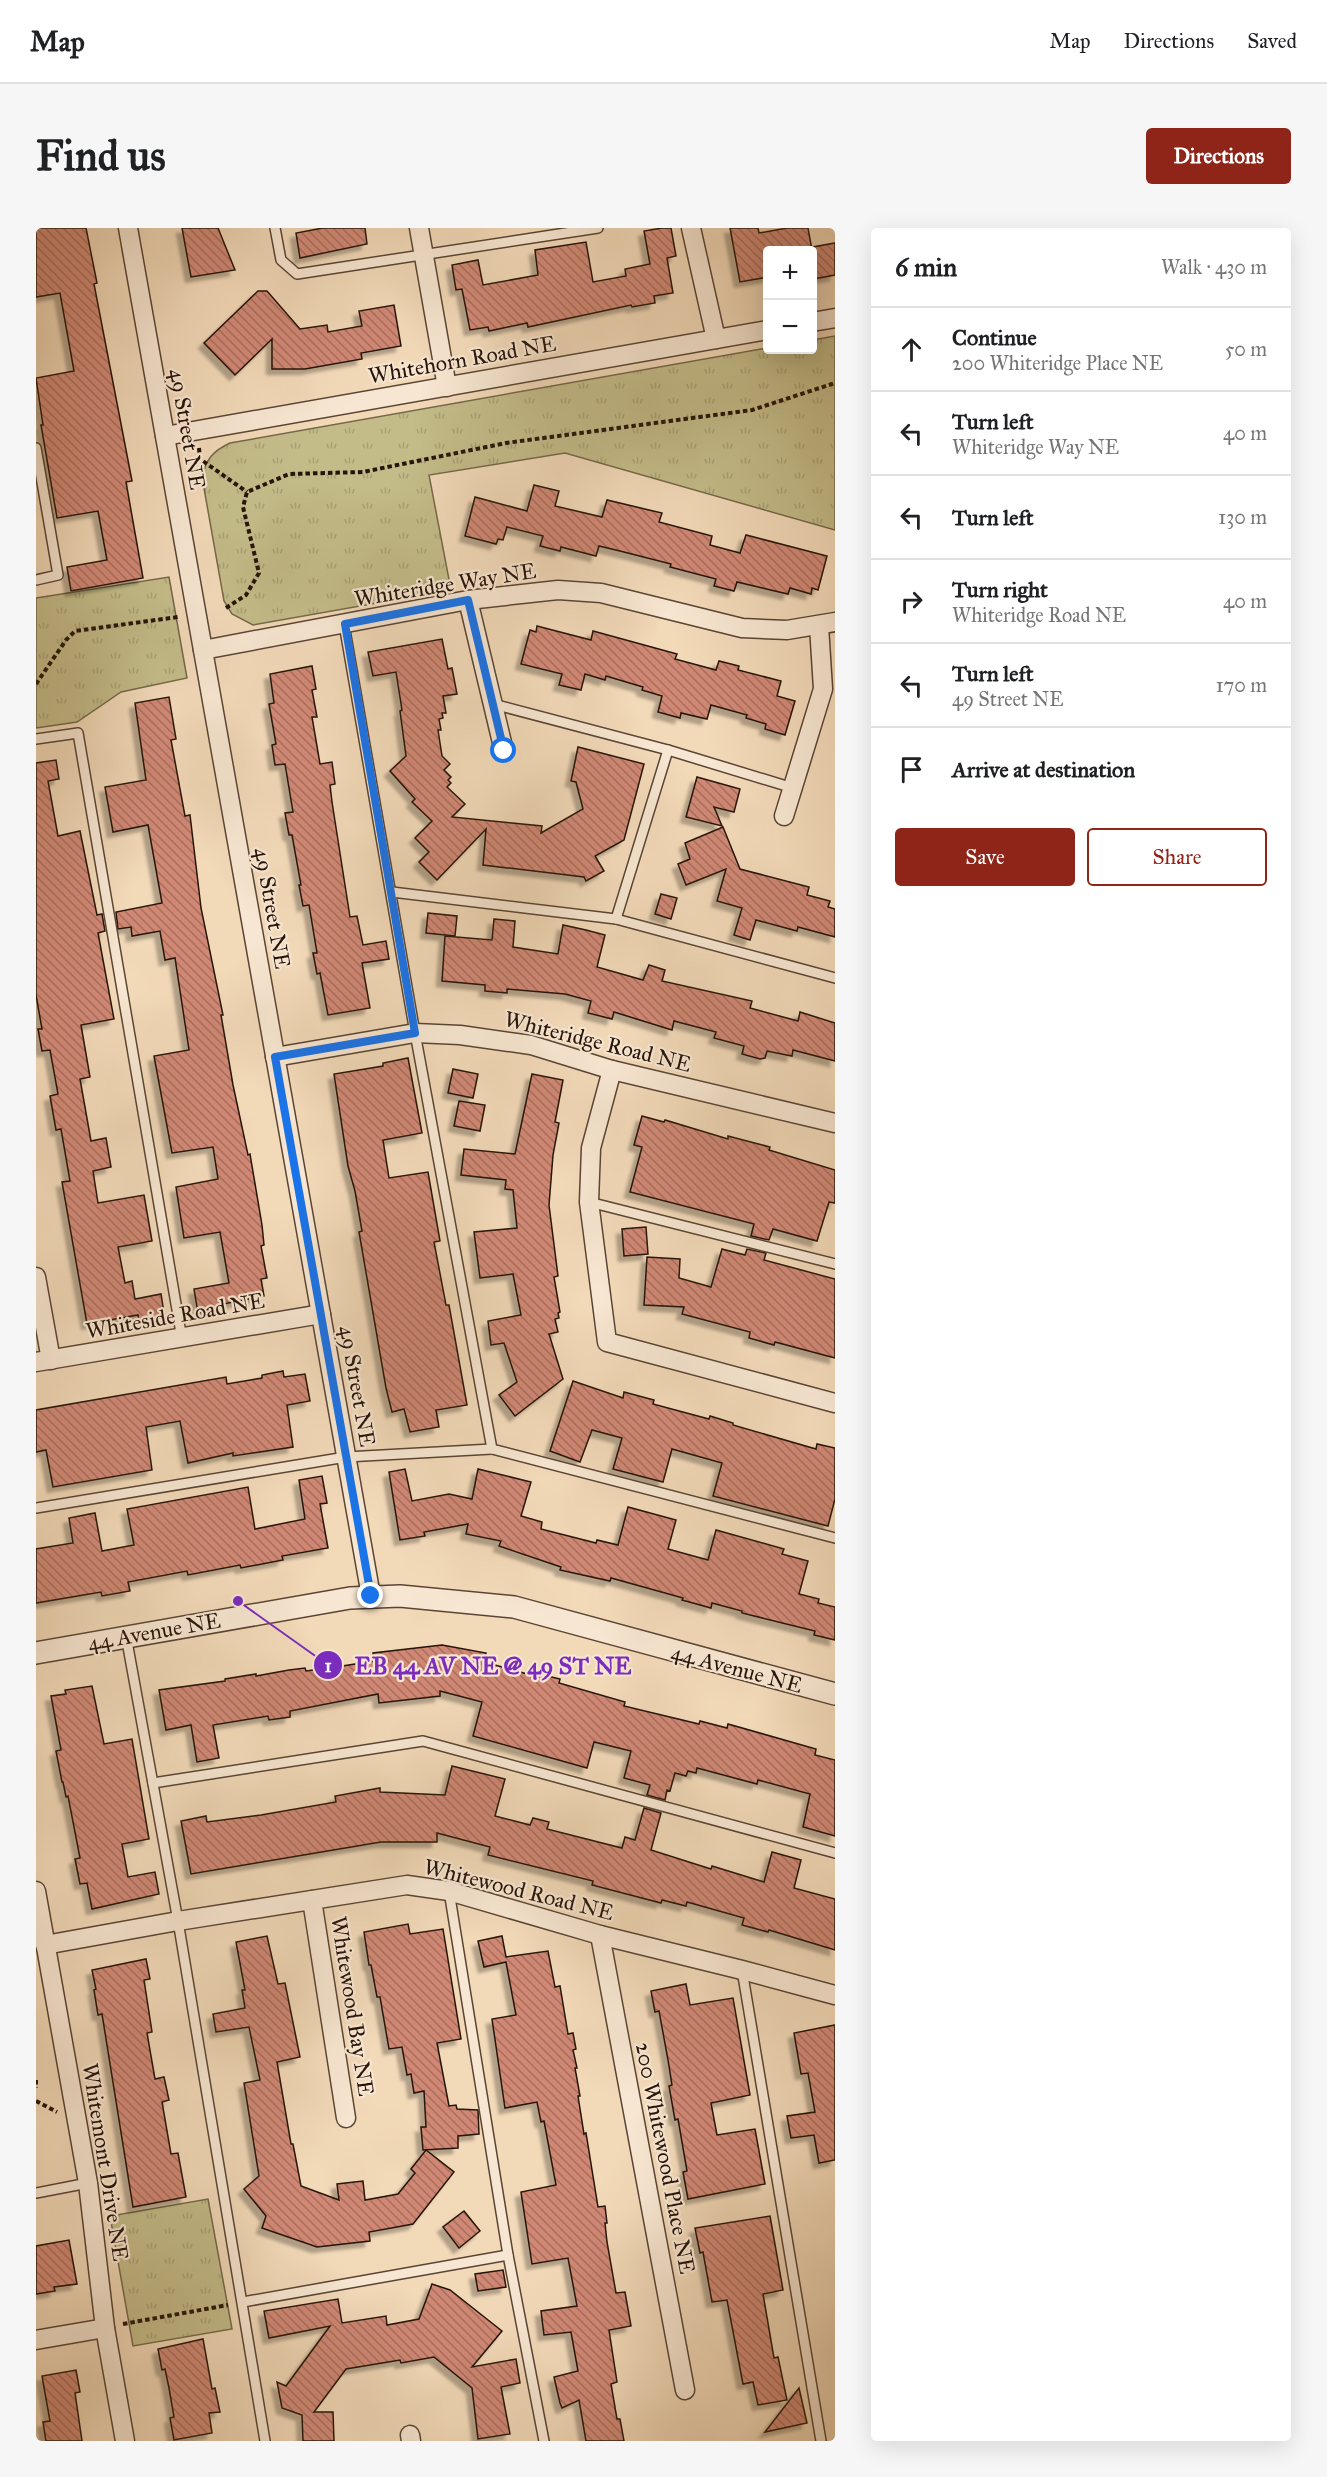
<!DOCTYPE html>
<meta charset="utf-8">
<style>
body{margin:0;font-family:"IM FELL Great Primer",serif;background:#f6f6f6;color:#202124}
.controls{position:absolute;right:18px;top:18px;display:grid;overflow:hidden;border-radius:6px;box-shadow:0 6px 24px #0002}
.controls button{width:54px;height:54px;display:grid;place-items:center;padding:0;border:0;border-bottom:2px solid #e0e0e0;background:#fff;color:#202124;font:30px sans-serif}
.stop{position:absolute;width:18px;height:18px;margin:-14px;border:4px solid #1a73e8;border-radius:50%;background:#fff}
.stop.end{background:#1a73e8;border-color:#fff;box-shadow:0 2px 6px #0008}
.list{margin:0;padding:0;list-style:none}
h2{display:flex;justify-content:space-between;align-items:center;height:78px;margin:0;padding:0 24px;font-size:26px}
h2 small{font-size:20px;font-weight:400;color:#757577}
.list li{display:grid;grid-template-columns:39px 1fr auto;gap:18px;align-items:center;box-sizing:border-box;height:84px;padding:0 24px;border-top:2px solid #e0e0e0}
.list b{display:block;font-size:22px;white-space:nowrap}
.list p{margin:0;font-size:20px;white-space:nowrap;color:#757577}
.list em{font-size:20px;font-style:normal;color:#757577}
.actions{display:flex;gap:12px;padding:18px 24px}
.actions a{flex:1;padding:14px 0;border:2px solid #8f2418;border-radius:6px;text-align:center;font-size:21px;color:#8f2418}
.actions .main{background:#8f2418;color:#fff}
.icon{flex:none;width:33px;height:33px;fill:none;stroke:currentColor;stroke-width:2;stroke-linecap:round;stroke-linejoin:round}
.map{position:relative;flex:none;width:799px;height:2213px;overflow:hidden;border-radius:6px}
header{display:flex;align-items:center;gap:36px;box-sizing:border-box;height:84px;padding:0 30px;background:#fff;border-bottom:2px solid #e0e0e0}
header strong{font-size:28px}
nav{display:flex;gap:33px;margin-inline-start:auto;font-size:21px}
.intro{display:flex;align-items:center;justify-content:space-between;box-sizing:border-box;height:144px;padding:0 36px}
h1{margin:0;font-size:42px}
.button{padding:15px 27px;border-radius:6px;background:#8f2418;color:#fff;font-size:21px;font-weight:700}
main{display:flex;gap:36px;padding:0 36px}
aside{flex:1;background:#fff;border-radius:6px;box-shadow:0 6px 24px #0002}
.map>svg:first-child{display:block}
.park{fill:url(#park-tufts);stroke:#756849;stroke-width:1.5}
.building{fill:url(#building-back-hatch);stroke:#271409;stroke-width:1.5;filter:url(#shadow)}
.lines{fill:none;stroke-linecap:round;stroke-linejoin:round}
.service-casing{stroke:#5a4535;stroke-width:12}
.minor-casing{stroke:#5a4535;stroke-width:21}
.tertiary-casing{stroke:#5a4535;stroke-width:24}
.path{stroke:#271409;stroke-width:4;stroke-dasharray:4.5 3;stroke-linecap:butt}
.service{stroke:#f7e6d1;stroke-width:9}
.minor{stroke:#f7e6d1;stroke-width:18}
.tertiary{stroke:#f7e6d1;stroke-width:21}
.route{stroke:#1a73e8;stroke-width:8}
.labels{text-anchor:middle;stroke-width:4.5;stroke-linejoin:round;paint-order:stroke}
.street-label{font-size:22px;fill:#271409;stroke:#f7e6d1}
.leader{fill:none;stroke:#7b2cbf;stroke-width:2}
.callout-dot{fill:#7b2cbf;stroke:#f7e6d1;stroke-width:2}
.mark-label{font-size:18px;text-anchor:middle;font-weight:bold;fill:#fff}
.callout-label{font-size:24px;text-anchor:middle;font-weight:bold;fill:#7b2cbf;stroke:#f7e6d1;stroke-width:4.5;stroke-linejoin:round;paint-order:stroke}
</style>
<header>
<strong>Map</strong>
<nav><a>Map</a><a>Directions</a><a>Saved</a></nav>
</header>
<div class="intro"><h1>Find us</h1><a class="button">Directions</a></div>
<main>
<div class="map">
<svg width="799" height="2213" viewBox="0 0 799 2213">
<defs>
<pattern id="park-tufts" width="24" height="20" patternUnits="userSpaceOnUse" patternTransform="scale(1.5)"><rect width="24" height="20" fill="#c3bc89"/><path d="M3 7l-1-3M5 7V3M7 7l1-3M15 17l-1-3M17 17v-4M19 17l1-3" fill="none" stroke="#a8a175"/></pattern>
<pattern id="building-back-hatch" width="6" height="6" patternUnits="userSpaceOnUse" patternTransform="scale(1.5)"><rect width="6" height="6" fill="#d08874"/><path d="M-1 5l2 2M0 0l6 6M5-1l2 2" fill="none" stroke="#a96e5d"/></pattern>
<filter id="shadow"><feDropShadow dx="-5.5" dy="5.5" stdDeviation="1.5" flood-color="#0004"/></filter>
</defs>
<rect width="100%" height="100%" fill="#f2d9b8"/>
<filter id="stains"><feTurbulence type="fractalNoise" baseFrequency=".00333" numOctaves="4"/><feColorMatrix values="0 0 0 0 .2 0 0 0 0 .09 0 0 0 0 .02 0 0 0 .5 -.17"/></filter>
<radialGradient id="worn" r=".72"><stop offset=".6" stop-color="#630" stop-opacity="0"/><stop offset="1" stop-color="#630" stop-opacity=".3"/></radialGradient>
<!-- park -->
<g class="park">
<path d="M799,108V302L529,225L393,247L415,362L217,397L196,386L188,373L166,249C170,231 177,223 194,215L731,120L776,122L777,112Z"/>
<polygon points="133,349 151,450 85,464 41,494 0,500 0,370"/>
<polygon points="172,1971 196,2101 97,2118 74,1988"/>
</g>
<!-- building -->
<g class="building">
<polygon points="0,0 50,0 61,55 58,56 96,253 90,254 107,350 35,363 31,339 71,332 62,283 21,290 5,197 7,197 0,150 38,143 24,65 0,69"/>
<polygon points="146,0 182,0 199,42 155,49"/>
<polygon points="287,0 329,0 331,16 264,30 260,5"/>
<polygon points="626,0 635,0 640,28 631,30 637,65 618,68 619,75 596,79 595,77 492,99 491,95 453,103 452,99 434,102 426,61 420,62 416,37 442,32 447,57 502,47 499,22 550,14 557,54 590,48 589,41 614,36 608,3"/>
<polygon points="694,0 722,0 723,5 751,0 772,0 776,22 732,22 732,49 704,54"/>
<polygon points="799,15 799,47 777,51 777,19"/>
<polygon points="222,63 231,63 264,101 291,97 292,104 326,98 323,83 358,77 365,118 325,125 326,131 269,141 236,141 236,111 199,147 168,115"/>
<polygon points="498,257 523,263 519,278 566,289 571,272 613,282 626,285 623,294 676,308 674,317 704,325 710,307 791,328 782,362 776,360 775,366 754,360 752,366 701,354 698,363 678,358 680,351 634,339 635,336 584,323 563,318 560,328 525,319 524,323 504,318 507,308 471,299 467,312 462,311 460,316 429,308 439,269 491,283"/>
<polygon points="501,398 555,412 557,403 641,426 639,431 680,442 683,433 703,438 702,442 745,453 741,468 759,473 749,507 729,501 730,496 710,490 711,487 675,477 671,491 645,485 644,490 622,484 626,468 606,462 607,459 570,448 569,452 549,446 545,462 523,457 526,446 485,436 494,402 500,404"/>
<polygon points="406,411 412,441 416,440 421,466 407,468 410,485 406,485 407,490 403,491 405,502 402,502 406,528 414,536 408,542 415,549 412,552 415,555 411,559 429,576 416,589 506,598 505,605 547,581 540,554 535,553 542,519 608,536 588,612 559,628 568,643 550,653 548,649 447,637 450,601 401,652 383,634 393,624 379,610 396,593 376,574 379,571 354,543 370,528 364,483 366,482 360,444 337,448 332,424"/>
<polygon points="276,438 280,461 276,462 281,489 276,489 284,536 296,534 299,556 294,557 296,574 314,689 321,688 327,717 350,713 353,731 326,735 334,780 292,787 284,745 281,746 277,725 281,725 273,677 267,678 263,657 265,657 256,607 253,607 249,585 257,584 249,536 239,537 236,517 240,516 233,476 238,475 234,446"/>
<polygon points="133,469 140,511 135,512 149,588 154,587 165,680 187,787 185,787 197,857 212,927 214,926 226,997 228,1017 225,1018 231,1050 225,1051 228,1068 187,1076 188,1081 162,1085 158,1061 193,1055 184,1004 148,1010 140,959 182,951 177,919 136,925 118,828 153,822 139,730 129,732 124,703 96,708 95,699 82,701 80,684 126,675 112,597 77,604 69,559 110,552 99,475"/>
<polygon points="20,532 23,551 12,553 22,608 44,603 61,687 66,686 69,703 62,705 78,791 45,797 54,849 44,851 55,913 70,910 75,939 57,943 62,975 108,967 116,1013 82,1019 89,1055 96,1053 99,1071 125,1066 129,1091 103,1095 102,1087 51,1096 26,954 34,953 25,901 20,902 14,868 22,866 14,822 6,823 2,801 6,801 0,767 0,535"/>
<polygon points="661,549 704,561 698,584 678,579 686,598 650,589"/>
<polygon points="687,599 704,641 773,659 771,667 794,673 792,679 799,681 799,709 762,699 761,703 720,692 714,712 698,707 706,680 681,673 690,641 650,657 642,636 654,631 649,615"/>
<polygon points="625,666 641,670 635,691 619,686"/>
<polygon points="392,685 421,688 419,708 390,705"/>
<polygon points="458,691 479,693 477,719 522,726 527,697 550,702 569,707 561,739 607,752 613,737 629,742 626,753 716,773 714,780 762,793 764,784 799,795 799,833 757,822 756,828 731,823 729,830 724,831 706,826 708,818 678,810 680,804 638,793 636,802 578,784 576,791 552,785 555,773 529,766 471,761 471,765 449,763 449,757 406,753 409,708 456,712"/>
<polygon points="372,830 386,905 347,912 353,950 392,944 404,1013 398,1014 410,1077 413,1077 431,1177 400,1182 403,1199 374,1204 368,1181 356,1184 350,1160 323,1004 326,1003 319,963 312,938 298,846 347,838 347,835"/>
<polygon points="417,841 442,846 437,870 412,865"/>
<polygon points="496,846 527,852 519,894 523,895 517,927 513,977 522,1048 518,1049 524,1084 522,1085 523,1090 519,1091 522,1104 513,1106 527,1151 479,1188 463,1167 481,1154 468,1115 455,1117 452,1093 485,1087 477,1046 444,1050 438,1004 481,1000 477,962 469,961 470,952 425,947 428,921 479,926"/>
<polygon points="423,873 449,877 444,903 418,898"/>
<polygon points="606,888 628,894 629,892 692,911 692,908 734,919 733,922 799,942 799,975 793,974 781,1013 737,1001 733,1012 715,1008 718,996 594,964 606,919 598,917"/>
<polygon points="610,999 612,1026 588,1028 586,1001"/>
<polygon points="686,1021 709,1027 711,1021 730,1025 728,1032 799,1051 799,1130 739,1114 738,1117 713,1110 714,1104 646,1086 648,1079 608,1077 611,1029 644,1031 643,1050 675,1059"/>
<polygon points="247,1143 248,1149 269,1146 274,1173 251,1177 257,1219 197,1228 197,1225 152,1235 144,1193 110,1199 116,1242 17,1259 10,1222 0,1224 0,1182 190,1149 191,1156 226,1150 226,1147"/>
<polygon points="537,1153 587,1170 588,1164 618,1172 617,1176 673,1191 674,1188 697,1195 697,1197 780,1221 781,1216 799,1220 799,1271 792,1298 677,1268 686,1235 636,1221 627,1254 577,1241 586,1210 556,1202 544,1234 514,1223"/>
<polygon points="369,1241 376,1273 413,1266 436,1271 442,1241 495,1254 485,1288 506,1294 505,1301 560,1315 561,1312 582,1317 592,1279 640,1292 632,1321 672,1332 680,1302 748,1321 746,1326 772,1333 763,1366 783,1371 782,1375 799,1379 799,1412 778,1407 779,1403 706,1385 706,1383 676,1375 675,1380 646,1372 647,1370 575,1350 574,1353 524,1342 525,1339 463,1318 465,1313 430,1306 432,1296 388,1304 389,1308 364,1312 353,1244"/>
<polygon points="286,1248 291,1275 284,1276 292,1320 246,1328 247,1332 205,1340 204,1337 152,1347 151,1343 92,1354 94,1363 66,1368 65,1364 0,1375 0,1321 37,1315 33,1290 59,1285 66,1323 98,1317 91,1281 212,1259 219,1301 269,1291 263,1252"/>
<polygon points="406,1417 450,1425 448,1434 502,1449 503,1446 524,1451 523,1455 589,1474 588,1478 663,1496 664,1493 691,1500 692,1496 780,1521 779,1527 799,1532 799,1608 767,1599 774,1566 722,1552 721,1556 661,1540 660,1545 652,1543 650,1548 639,1545 634,1563 631,1562 629,1572 611,1567 614,1557 588,1550 595,1523 558,1514 551,1540 437,1508 446,1474 404,1463 404,1468 343,1475 342,1466 254,1483 254,1489 233,1492 232,1488 177,1497 183,1530 161,1534 155,1497 130,1502 123,1462 189,1453 189,1451 220,1446 220,1448 253,1442 269,1440 270,1443 300,1439 338,1433 337,1425"/>
<polygon points="56,1458 68,1516 96,1511 113,1611 86,1616 92,1649 119,1644 123,1666 56,1681 51,1655 44,1656 39,1631 44,1630 32,1568 30,1569 27,1554 26,1554 20,1523 25,1522 15,1468 30,1466 29,1462"/>
<polygon points="416,1538 469,1551 459,1588 494,1597 497,1590 513,1594 511,1601 586,1620 589,1609 599,1612 608,1580 625,1585 615,1622 675,1641 676,1638 728,1654 736,1624 765,1632 758,1660 799,1671 799,1722 733,1702 732,1704 706,1697 708,1690 651,1674 650,1678 626,1672 625,1675 556,1657 557,1653 452,1627 454,1619 401,1605 401,1614 345,1614 155,1646 145,1593 170,1588 171,1594 225,1587 300,1574 299,1568 344,1560 344,1564 409,1567"/>
<polygon points="372,1696 374,1706 407,1701 425,1811 401,1815 413,1878 420,1877 421,1881 442,1882 443,1906 422,1908 422,1920 387,1922 385,1899 390,1899 388,1863 378,1865 375,1846 371,1847 366,1819 353,1821 344,1769 341,1769 335,1737 333,1737 328,1704"/>
<polygon points="231,1708 242,1756 249,1755 264,1829 241,1834 255,1916 257,1916 265,1958 303,1972 301,1956 327,1953 329,1972 362,1966 379,1945 375,1941 390,1922 418,1944 377,1996 333,2004 334,2013 281,2019 226,2000 230,1988 208,1961 223,1948 208,1855 224,1852 213,1799 180,1804 177,1786 209,1780 206,1762 209,1762 200,1714"/>
<polygon points="466,1708 470,1729 512,1723 519,1759 524,1758 532,1806 537,1805 540,1821 537,1822 541,1840 539,1840 544,1868 542,1868 548,1906 550,1905 562,1979 569,1978 571,1995 569,1995 571,2014 580,2065 589,2064 595,2098 573,2102 581,2154 575,2156 581,2191 584,2191 588,2213 550,2213 543,2172 526,2180 524,2175 518,2149 542,2143 535,2104 508,2107 505,2083 541,2078 532,2030 496,2036 485,1964 520,1957 508,1893 505,1894 501,1874 469,1880 456,1791 480,1787 470,1734 448,1739 442,1713"/>
<polygon points="110,1731 114,1751 108,1752 116,1804 111,1805 119,1851 128,1849 133,1872 126,1874 135,1926 142,1925 150,1969 97,1979 66,1786 62,1787 58,1762 60,1761 56,1742"/>
<polygon points="650,1756 654,1777 697,1770 714,1867 675,1875 681,1907 719,1901 729,1956 652,1971 647,1944 651,1943 642,1891 639,1892 633,1858 636,1857 632,1832 623,1783 619,1784 615,1763"/>
<polygon points="799,1797 799,1932 783,1935 778,1907 755,1910 751,1888 779,1884 772,1845 765,1846 758,1805"/>
<polygon points="428,1983 444,2003 423,2020 407,1999"/>
<polygon points="734,1988 747,2062 727,2066 738,2130 742,2129 751,2172 722,2177 717,2154 707,2156 691,2072 676,2074 667,2024 664,2025 659,2000"/>
<polygon points="33,2012 41,2056 18,2059 19,2063 0,2066 0,2018"/>
<polygon points="467,2042 470,2059 442,2063 439,2046"/>
<polygon points="396,2056 414,2062 466,2103 436,2139 480,2131 484,2155 465,2159 474,2206 442,2211 436,2160 398,2129 365,2135 364,2132 310,2141 278,2184 297,2184 298,2213 267,2213 266,2187 246,2180 241,2154 250,2158 294,2098 233,2110 228,2083 302,2071 306,2095 350,2088 351,2097 383,2091"/>
<polygon points="167,2111 176,2161 179,2160 184,2184 173,2185 176,2205 138,2212 134,2190 138,2189 133,2160 129,2141 126,2142 122,2121"/>
<polygon points="40,2142 44,2164 39,2165 46,2213 10,2213 7,2194 14,2193 6,2148"/>
<polygon points="763,2160 771,2195 729,2204"/>
</g>
<g class="lines">
<defs>
<g id="service">
<polyline points="239,0 245,32 261,46 562,0"/>
<polyline points="0,220 22,347 0,352"/>
<polyline points="308,396 379,805 456,1221 799,1310"/>
<polyline points="457,476 632,522 757,560"/>
<polyline points="0,511 42,505 146,1111"/>
<polyline points="356,664 580,691 799,750"/>
<polyline points="580,691 632,522"/>
<polyline points="553,974 799,1036"/>
<polyline points="0,1280 310,1229 456,1221"/>
<polyline points="90,1408 142,1693 229,2213"/>
<polyline points="117,1555 387,1513 799,1625"/>
<polyline points="413,1663 472,2027 508,2213"/>
<polyline points="706,1742 785,2213"/>
<polyline points="0,1965 52,1955"/>
<polyline points="207,2074 472,2027"/>
</g>
<g id="minor">
<polyline points="92,0 335,1368"/>
<polyline points="383,0 411,159"/>
<polyline points="655,0 680,111"/>
<polyline points="776,94 799,90"/>
<polyline points="129,208 732,102"/>
<polyline points="432,372 468,523"/>
<polyline points="167,422 432,372 522,362 565,365 706,400 751,402 799,394"/>
<polyline points="748,588 787,461 783,398"/>
<polyline points="239,829 379,805 424,807 495,817 576,842 799,895"/>
<polyline points="576,842 555,920 553,974 571,1114 799,1175"/>
<polyline points="0,1049 15,1132"/>
<polyline points="0,1134 285,1086"/>
<polyline points="0,1663 52,1955 69,2100 89,2213"/>
<polyline points="276,1672 310,1890"/>
<polyline points="564,1707 649,2162"/>
<polyline points="9,1717 142,1693 371,1657 413,1663 564,1707 706,1742 799,1767"/>
<polyline points="0,2112 69,2100"/>
<polyline points="374,2207 375,2213"/>
</g>
<polyline id="tertiary" points="0,1425 314,1370 364,1368 478,1379 799,1466"/>
</defs>
<!-- service casing -->
<use href="#service" class="service-casing"/>
<!-- minor casing -->
<use href="#minor" class="minor-casing"/>
<!-- tertiary casing -->
<use href="#tertiary" class="tertiary-casing"/>
<!-- path -->
<g class="path">
<polyline points="163,220 164,231 211,264"/>
<polyline points="190,380 210,367 223,345 207,279 211,264 253,246 327,244 470,215 716,182 799,155"/>
<polyline points="0,456 30,412 39,403 142,389"/>
<polyline points="0,1852 0,1860"/>
<polyline points="0,1873 21,1884"/>
<polyline points="87,2096 192,2077"/>
</g>
<!-- service -->
<use href="#service" class="service"/>
<!-- minor -->
<use href="#minor" class="minor"/>
<!-- tertiary -->
<use href="#tertiary" class="tertiary"/>
</g>
<g class="lines">
<!-- route -->
<polyline class="route" points="335,1368 239,829 379,805 309,396 432,372 468,523"/>
</g>
<g class="labels">
<!-- street labels -->
<g class="street-label">
<text transform="translate(426 131) rotate(-10)" y="8">Whitehorn Road NE</text>
<text transform="translate(152 201) rotate(80)" y="8">49 Street NE</text>
<text transform="translate(409 356) rotate(-9)" y="8">Whiteridge Way NE</text>
<text transform="translate(237 680) rotate(80)" y="8">49 Street NE</text>
<text transform="translate(562 813) rotate(14)" y="8">Whiteridge Road NE</text>
<text transform="translate(139 1087) rotate(-10)" y="8">Whiteside Road NE</text>
<text transform="translate(322 1158) rotate(80)" y="8">49 Street NE</text>
<text transform="translate(118 1403) rotate(-10)" y="8">44 Avenue NE</text>
<text transform="translate(701 1440) rotate(15)" y="8">44 Avenue NE</text>
<text transform="translate(483 1661) rotate(14)" y="8">Whitewood Road NE</text>
<text transform="translate(317 1778) rotate(81)" y="8">Whitewood Bay NE</text>
<text transform="translate(630 1930) rotate(79)" y="8">200 Whitewood Place NE</text>
<text transform="translate(70 1934) rotate(81)" y="8">Whitemont Drive NE</text>
</g>
</g>
<!-- callouts -->
<path class="leader" d="M202 1373L292 1437"/>
<g class="callout-dot">
<circle cx="202" cy="1373" r="6"/>
<circle cx="292" cy="1437" r="15"/>
</g>
<g class="mark-label">
<text x="292" y="1444">1</text>
</g>
<g class="callout-label">
<text x="457" y="1446">EB 44 AV NE @ 49 ST NE</text>
</g>
<rect width="100%" height="100%" filter="url(#stains)"/>
<rect width="100%" height="100%" fill="url(#worn)"/>
</svg>
<div class="controls">
<button>+</button>
<button>−</button>
</div>
<div class="stop" style="left:468px;top:523px"></div>
<div class="stop end" style="left:335px;top:1368px"></div>
</div>
<aside>
<h2>6 min<small>Walk · 430 m</small></h2>
<ul class="list">
<li><svg class="icon" aria-label="ahead" viewBox="0 0 24 24"><path d="M12 20V5M6 11l6-6 6 6"/></svg><div><b>Continue</b><p>200 Whiteridge Place NE</p></div><em>50 m</em></li>
<li><svg class="icon" aria-label="left" viewBox="0 0 24 24"><path d="M17 20v-9H6M10 6l-5 5 5 5"/></svg><div><b>Turn left</b><p>Whiteridge Way NE</p></div><em>40 m</em></li>
<li><svg class="icon" aria-label="left" viewBox="0 0 24 24"><path d="M17 20v-9H6M10 6l-5 5 5 5"/></svg><div><b>Turn left</b></div><em>130 m</em></li>
<li><svg class="icon" aria-label="right" viewBox="0 0 24 24"><path d="M7 20v-9h11M14 6l5 5-5 5"/></svg><div><b>Turn right</b><p>Whiteridge Road NE</p></div><em>40 m</em></li>
<li><svg class="icon" aria-label="left" viewBox="0 0 24 24"><path d="M17 20v-9H6M10 6l-5 5 5 5"/></svg><div><b>Turn left</b><p>49 Street NE</p></div><em>170 m</em></li>
<li><svg class="icon" aria-label="arrive" viewBox="0 0 24 24"><path d="M6 21V4h12l-3 4 3 4H6"/></svg><div><b>Arrive at destination</b></div></li>
</ul>
<div class="actions"><a class="main">Save</a><a>Share</a></div>
</aside>
</main>
